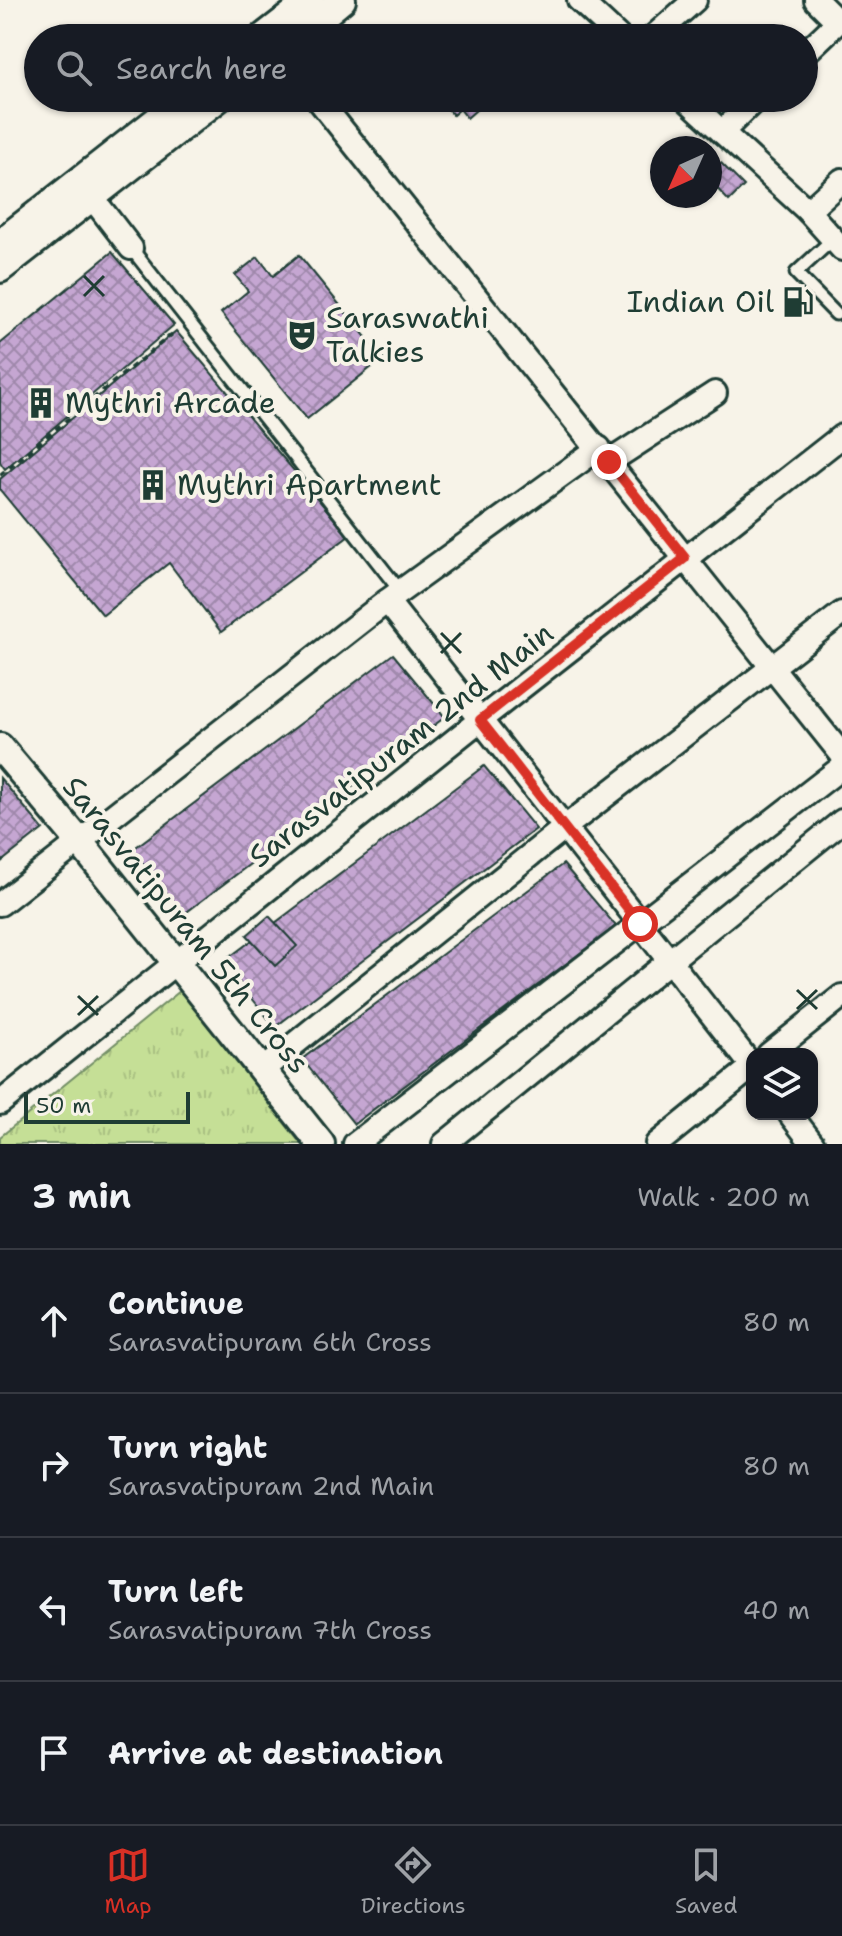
<!DOCTYPE html>
<meta charset="utf-8">
<style>
body{margin:0;font-family:"Shantell Sans",sans-serif;background:#242831;color:#f1f3f6}
.controls{position:absolute;right:24px;bottom:24px;display:grid;overflow:hidden;border-radius:16px;box-shadow:0 2px 6px #0004}
.controls button{width:72px;height:72px;display:grid;place-items:center;padding:0;border:0;border-bottom:2px solid #363941;background:#171b24;color:#f1f3f6;font:40px sans-serif}
.compass{position:absolute;left:650px;top:136px;width:72px;height:72px;border-radius:50%;background:#171b24;box-shadow:0 2px 6px #0004;rotate:225deg}
.scale{position:absolute;left:24px;bottom:20px;width:166px;box-sizing:border-box;padding-left:8px;border:4px solid #1f3d34;border-top:0;font-size:22px;line-height:28px;white-space:nowrap;color:#1f3d34;-webkit-text-stroke:6px #f7f3e8;paint-order:stroke}
.stop{position:absolute;width:24px;height:24px;margin:-18px;border:6px solid #d93025;border-radius:50%;background:#fff}
.stop.end{background:#d93025;border-color:#fff;box-shadow:0 2px 8px #0008}
.list{margin:0;padding:0;list-style:none}
h2{display:flex;justify-content:space-between;align-items:center;height:104px;margin:0;padding:0 32px;font-size:34px}
h2 small{font-size:26px;font-weight:400;color:#9ea1a6}
.list li{display:grid;grid-template-columns:52px 1fr auto;gap:24px;align-items:center;box-sizing:border-box;height:144px;padding:0 32px;border-top:2px solid #363941}
.list b{display:block;font-size:30px;white-space:nowrap}
.list p{margin:0;font-size:26px;white-space:nowrap;color:#9ea1a6}
.list em{font-size:26px;font-style:normal;color:#9ea1a6}
.icon{flex:none;width:44px;height:44px;fill:none;stroke:currentColor;stroke-width:2;stroke-linecap:round;stroke-linejoin:round}
.map{position:relative;flex:none;width:842px;height:1144px;overflow:hidden}
.search{position:absolute;background:#171b24;box-shadow:0 2px 6px #0004;left:24px;right:24px;top:24px;height:88px;display:flex;align-items:center;gap:20px;box-sizing:border-box;padding:0 28px;border-radius:44px;color:#9ea1a6;font-size:30px}
.sheet{height:680px;background:#171b24}
nav{display:flex;justify-content:space-around;align-items:center;box-sizing:border-box;height:112px;border-top:2px solid #363941;background:#171b24;font-size:22px;color:#9ea1a6}
nav a{display:grid;justify-items:center;gap:4px}
nav .on{color:#d93025}
.map>svg:first-child{display:block}
.park{fill:url(#park-tufts);stroke:#728e65;stroke-width:2}
.building{fill:url(#building-cross-hatch);stroke:#1f3d34;stroke-width:2}
.lines{fill:none;stroke-linecap:round;stroke-linejoin:round}
.service-casing{stroke:#1f3d34;stroke-width:17}
.minor-casing{stroke:#1f3d34;stroke-width:28}
.tertiary-casing{stroke:#1f3d34;stroke-width:32}
.path{stroke:#1f3d34;stroke-width:4;stroke-dasharray:6 6;stroke-linecap:butt}
.service{stroke:#f7f3e8;stroke-width:11}
.minor{stroke:#f7f3e8;stroke-width:22}
.tertiary{stroke:#f7f3e8;stroke-width:26}
.route{stroke:#d93025;stroke-width:10}
.ticks{fill:none;stroke:#1f3d34;stroke-width:3}
.labels{text-anchor:middle;stroke-width:8;stroke-linejoin:round;paint-order:stroke}
.poi-label{font-size:30px;fill:#1f3d34;stroke:#f7f3e8;text-anchor:start}
.street-label{font-size:30px;fill:#1f3d34;stroke:#f7f3e8}
</style>
<div class="map">
<svg width="842" height="1144" viewBox="0 0 842 1144">
<defs>
<pattern id="park-tufts" width="24" height="20" patternUnits="userSpaceOnUse" patternTransform="scale(2)"><rect width="24" height="20" fill="#c5df96"/><path d="M3 7l-1-3M5 7V3M7 7l1-3M15 17l-1-3M17 17v-4M19 17l1-3" fill="none" stroke="#a9c082"/></pattern>
<pattern id="building-cross-hatch" width="8" height="8" patternUnits="userSpaceOnUse" patternTransform="scale(2)"><rect width="8" height="8" fill="#c5a6d2"/><path d="M0 0l8 8M0 8l8-8" fill="none" stroke="#9f88ab"/></pattern>
</defs>
<rect width="100%" height="100%" fill="#f7f3e8"/>
<filter id="ink" filterUnits="userSpaceOnUse"><feTurbulence type="fractalNoise" baseFrequency=".0125" numOctaves="2"/><feDisplacementMap in="SourceGraphic" scale="16" xChannelSelector="R" yChannelSelector="G"/><feConvolveMatrix kernelMatrix="1 2 1 2 8 2 1 2 1" color-interpolation-filters="sRGB"/></filter>
<g filter="url(#ink)">
<!-- park -->
<polygon class="park" points="180,991 301,1144 0,1144 0,1137"/>
<!-- building -->
<g class="building">
<polygon points="439,98 478,98 471,103 476,110 467,118 460,109 453,115"/>
<polygon points="721,163 744,186 729,201 710,181 710,174"/>
<polygon points="112,252 174,325 5,469 0,462 0,344"/>
<polygon points="299,255 383,358 307,419 221,313 248,291 235,275 258,257 273,276"/>
<polygon points="176,331 349,536 221,632 169,563 103,615 0,490 0,479"/>
<polygon points="393,654 445,717 184,914 132,850"/>
<polygon points="484,766 536,829 275,1027 223,962"/>
<polygon points="0,778 43,829 0,863"/>
<polygon points="563,864 616,926 354,1124 302,1059"/>
<polygon points="269,916 297,946 275,966 247,935"/>
</g>
<g class="lines">
<defs>
<g id="service">
<polyline points="833,239 796,273 836,314"/>
<polyline points="131,248 401,592"/>
</g>
<g id="minor">
<polyline points="579,0 620,38"/>
<polyline points="816,0 838,22"/>
<polyline points="652,38 695,0"/>
<polyline points="804,54 842,18"/>
<polyline points="317,98 842,755"/>
<polyline points="685,98 808,211 842,249"/>
<polyline points="722,132 757,98"/>
<polyline points="91,196 131,248"/>
<polyline points="808,211 842,180"/>
<polyline points="609,462 715,393"/>
<polyline points="387,601 752,1066"/>
<polyline points="0,904 387,601 599,448"/>
<polyline points="769,1054 842,996"/>
<polyline points="262,1070 564,828 842,613"/>
<polyline points="0,1103 480,720 842,436"/>
<polyline points="790,1114 813,1144"/>
<polyline points="355,1144 842,767"/>
<polyline points="444,1144 842,821"/>
<polyline points="657,1144 752,1067"/>
</g>
<g id="tertiary">
<polyline points="262,38 311,0"/>
<polyline points="296,38 342,0"/>
<polyline points="0,243 185,98"/>
<polyline points="0,269 219,98"/>
<polyline points="0,747 79,841 321,1144"/>
</g>
</defs>
<!-- service casing -->
<use href="#service" class="service-casing"/>
<!-- minor casing -->
<use href="#minor" class="minor-casing"/>
<!-- tertiary casing -->
<use href="#tertiary" class="tertiary-casing"/>
<!-- path -->
<polyline class="path" points="0,475 176,331"/>
<!-- service -->
<use href="#service" class="service"/>
<!-- minor -->
<use href="#minor" class="minor"/>
<!-- tertiary -->
<use href="#tertiary" class="tertiary"/>
</g>
</g>
<g class="lines" filter="url(#ink)">
<!-- route -->
<polyline class="route" points="609,462 685,558 480,720 640,924"/>
</g>
<!-- ticks -->
<path class="ticks" d="M84,276L104,296M84,296L104,276M441,633L461,653M441,653L461,633M797,990L817,1009M78,996L98,1015M797,1009L817,990M78,1015L98,996"/>
<!-- icons -->
<defs>
<symbol id="fuel-bare" viewBox="-9 -9 18 18"><path d="M-5.5-6h7V0h2V4h1.3V-2.5L3-4.5l.8-.8L6-3V5H2.5V1h-1V6h-7ZM-4.2-4.7v3.2H.2V-4.7Z" fill="#1f3d34" stroke="#f7f3e8" stroke-width="2.5" paint-order="stroke"/></symbol>
<symbol id="theatre-bare" viewBox="-9 -9 18 18"><path d="M-5-5.5Q0-4 5-5.5V0Q5 5 0 6Q-5 5-5 0ZM-3.3-2.5H-1v1.5H-3.3ZM1-2.5H3.3v1.5H1ZM-2.8 1Q0 5.5 2.8 1Z" fill="#1f3d34" stroke="#f7f3e8" stroke-width="2.5" paint-order="stroke"/></symbol>
<symbol id="building-bare" viewBox="-9 -9 18 18"><path d="M-4-6H4V6H1V3H-1V6H-4ZM-2.5-4.3h1.7v1.8h-1.7ZM.8-4.3h1.7v1.8H.8ZM-2.5-1h1.7V.8h-1.7ZM.8-1h1.7V.8H.8Z" fill="#1f3d34" stroke="#f7f3e8" stroke-width="2.5" paint-order="stroke"/></symbol>
</defs>
<g fill-rule="evenodd">
<use href="#fuel-bare" x="776" y="280" width="44" height="44"/>
<use href="#theatre-bare" x="280" y="313" width="44" height="44"/>
<use href="#building-bare" x="19" y="381" width="44" height="44"/>
<use href="#building-bare" x="131" y="463" width="44" height="44"/>
</g>
<g class="labels">
<!-- poi labels -->
<g class="poi-label">
<text x="774" y="312" text-anchor="end">Indian Oil</text>
<text x="326" y="328">Saraswathi<tspan x="326" dy="34">Talkies</tspan></text>
<text x="65" y="413">Mythri Arcade</text>
<text x="177" y="495">Mythri Apartment</text>
</g>
<!-- street labels -->
<g class="street-label">
<text transform="translate(401 745) rotate(-38)" y="10">Sarasvatipuram 2nd Main</text>
<text transform="translate(186 925) rotate(51)" y="10">Sarasvatipuram 5th Cross</text>
</g>
</g>
</svg>
<div class="controls">
<button><svg class="icon" aria-label="layers" viewBox="0 0 24 24"><path d="M12 4l9 5-9 5-9-5zM3 14l9 5 9-5"/></svg></button>
</div>
<svg class="compass" viewBox="-18 -18 36 36"><path d="M0-13l5 13h-10z" fill="#e53935"/><path d="M0 13l5-13h-10z" fill="#9ea1a6"/></svg>
<div class="scale">50 m</div>
<div class="stop" style="left:640px;top:924px"></div>
<div class="stop end" style="left:609px;top:462px"></div>
<div class="search"><svg class="icon" aria-label="search" viewBox="0 0 24 24"><circle cx="10" cy="10" r="6"/><path d="M15 15l6 6"/></svg>Search here</div>
</div>
<section class="sheet">
<h2>3 min<small>Walk · 200 m</small></h2>
<ul class="list">
<li><svg class="icon" aria-label="ahead" viewBox="0 0 24 24"><path d="M12 20V5M6 11l6-6 6 6"/></svg><div><b>Continue</b><p>Sarasvatipuram 6th Cross</p></div><em>80 m</em></li>
<li><svg class="icon" aria-label="right" viewBox="0 0 24 24"><path d="M7 20v-9h11M14 6l5 5-5 5"/></svg><div><b>Turn right</b><p>Sarasvatipuram 2nd Main</p></div><em>80 m</em></li>
<li><svg class="icon" aria-label="left" viewBox="0 0 24 24"><path d="M17 20v-9H6M10 6l-5 5 5 5"/></svg><div><b>Turn left</b><p>Sarasvatipuram 7th Cross</p></div><em>40 m</em></li>
<li><svg class="icon" aria-label="arrive" viewBox="0 0 24 24"><path d="M6 21V4h12l-3 4 3 4H6"/></svg><div><b>Arrive at destination</b></div></li>
</ul>
</section>
<nav>
<a class="on"><svg class="icon" aria-label="map" viewBox="0 0 24 24"><path d="M3 6l6-2 6 2 6-2v14l-6 2-6-2-6 2zM9 4v14M15 6v14"/></svg>Map</a>
<a><svg class="icon" aria-label="directions" viewBox="0 0 24 24"><path d="M12 3l9 9-9 9-9-9zM9 14v-3h6M13 9l2 2-2 2"/></svg>Directions</a>
<a><svg class="icon" aria-label="saved" viewBox="0 0 24 24"><path d="M7 4h10v16l-5-4-5 4z"/></svg>Saved</a>
</nav>
